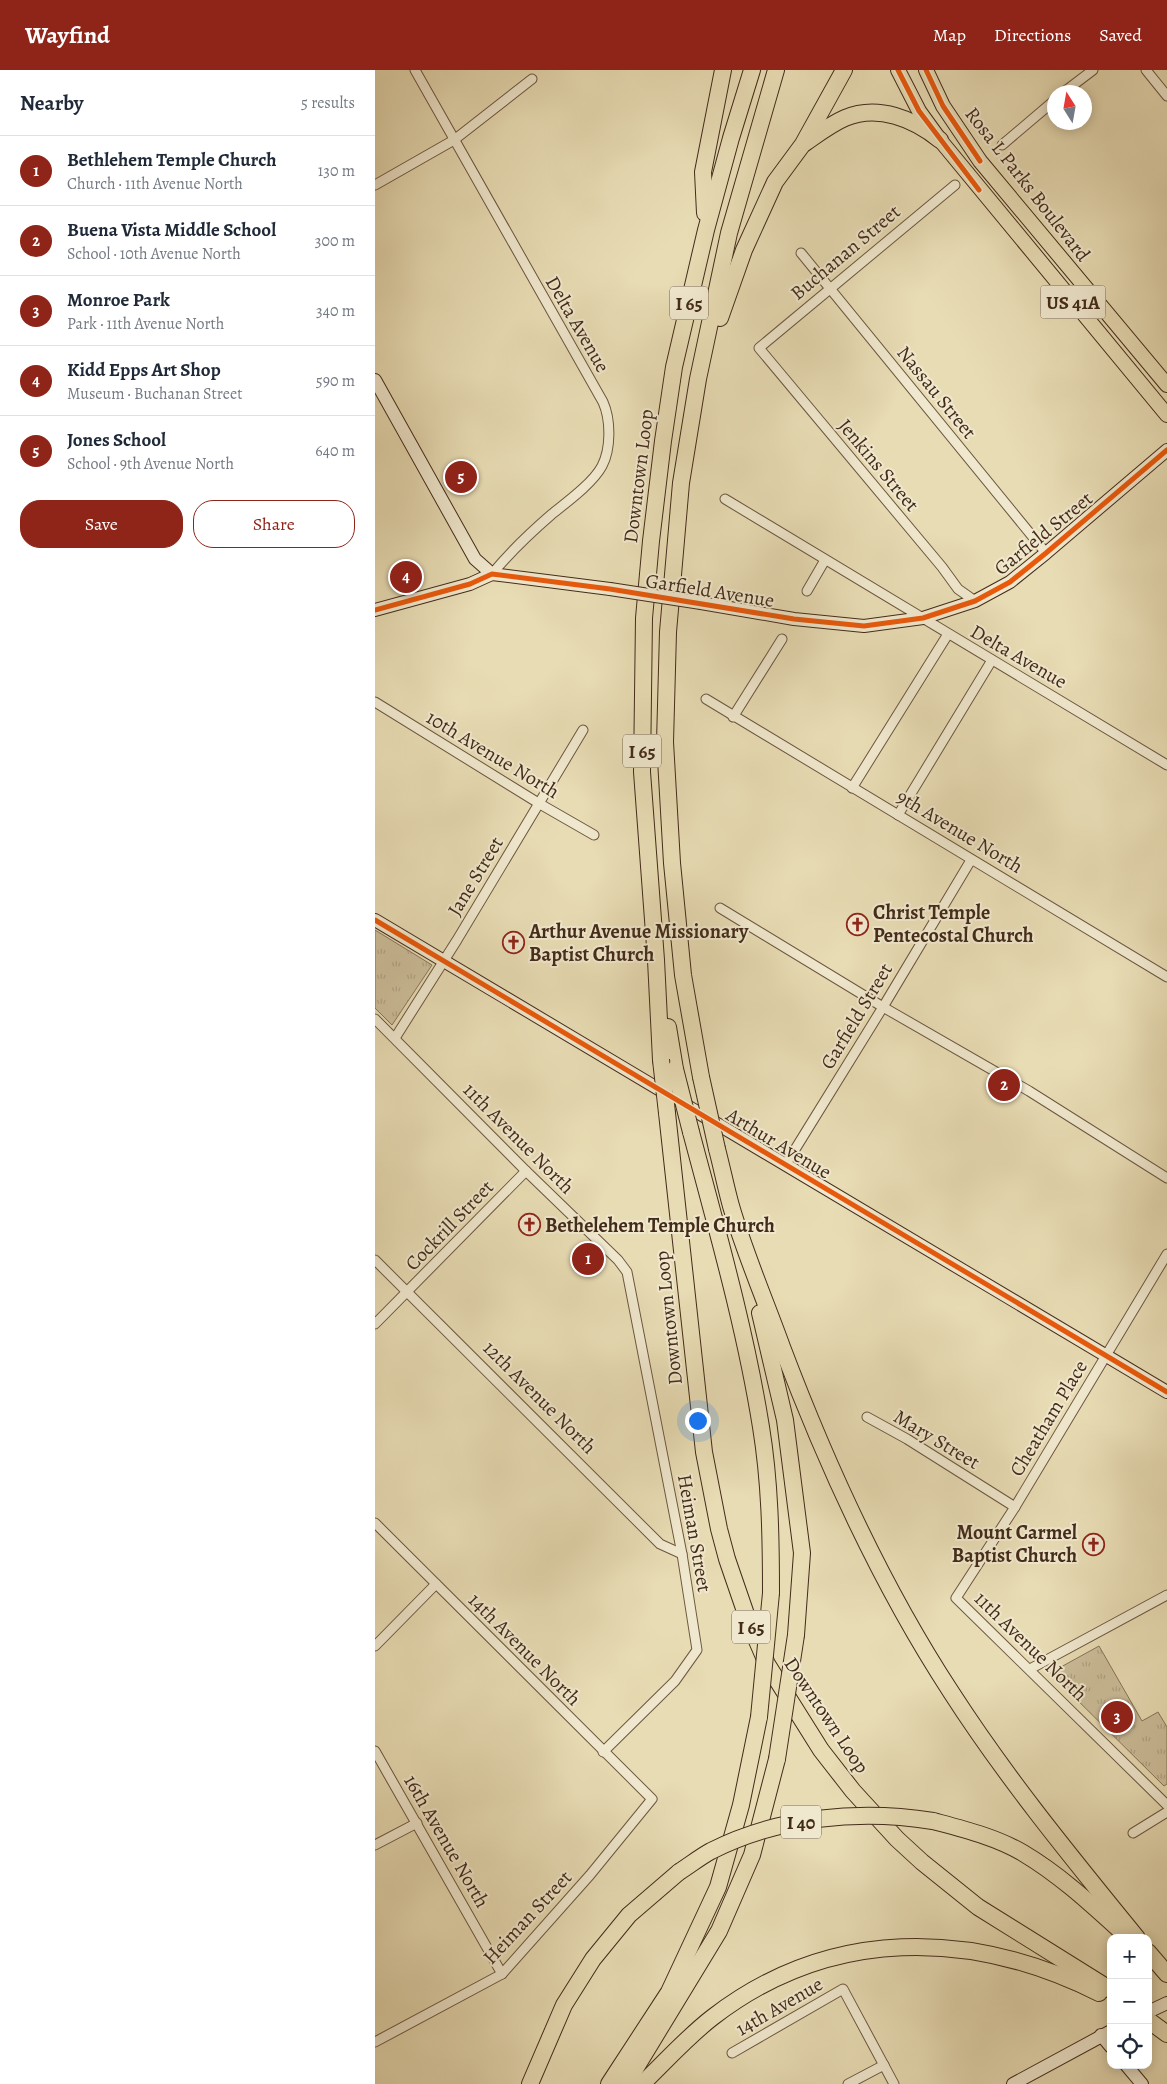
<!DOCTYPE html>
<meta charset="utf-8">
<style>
body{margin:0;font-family:Alegreya,serif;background:#f2f2f3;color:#1f2937}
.controls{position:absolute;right:15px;bottom:15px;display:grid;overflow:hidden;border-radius:10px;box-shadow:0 2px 12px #0003}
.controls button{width:45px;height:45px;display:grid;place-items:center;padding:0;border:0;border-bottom:1px solid #e0e1e3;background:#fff;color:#1f2937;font:25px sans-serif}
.compass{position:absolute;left:672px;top:15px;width:45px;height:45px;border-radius:50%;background:#fff;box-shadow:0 2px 12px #0003;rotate:349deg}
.you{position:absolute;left:322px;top:1350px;width:18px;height:18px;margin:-12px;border:4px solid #fff;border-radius:50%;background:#1a73e8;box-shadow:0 0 0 8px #1a73e833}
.badge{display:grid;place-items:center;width:32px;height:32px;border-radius:50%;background:#8f2418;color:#fff;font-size:16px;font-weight:700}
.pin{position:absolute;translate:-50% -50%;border:2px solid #fff;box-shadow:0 1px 5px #0006}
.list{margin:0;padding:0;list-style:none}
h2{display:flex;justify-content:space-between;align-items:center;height:65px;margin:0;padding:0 20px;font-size:21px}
h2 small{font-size:16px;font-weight:400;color:#747a83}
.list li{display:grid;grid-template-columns:32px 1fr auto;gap:15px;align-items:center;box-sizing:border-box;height:70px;padding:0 20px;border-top:1px solid #e0e1e3}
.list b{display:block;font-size:19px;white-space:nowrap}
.list p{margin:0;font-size:16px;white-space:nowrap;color:#747a83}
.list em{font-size:16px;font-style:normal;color:#747a83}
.actions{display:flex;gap:10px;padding:15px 20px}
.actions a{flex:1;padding:11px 0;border:1px solid #8f2418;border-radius:20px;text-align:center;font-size:18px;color:#8f2418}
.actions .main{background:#8f2418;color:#fff}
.icon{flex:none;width:28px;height:28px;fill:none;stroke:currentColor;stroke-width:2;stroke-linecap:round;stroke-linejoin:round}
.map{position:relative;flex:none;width:792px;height:2014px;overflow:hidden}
header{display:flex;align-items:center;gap:30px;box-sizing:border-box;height:70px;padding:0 25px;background:#8f2418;color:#fff}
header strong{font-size:24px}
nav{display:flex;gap:28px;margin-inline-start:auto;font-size:18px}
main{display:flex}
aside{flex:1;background:#fff}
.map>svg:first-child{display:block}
.park{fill:url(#park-tufts);stroke:#88745a}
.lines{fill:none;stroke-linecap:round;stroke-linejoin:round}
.street-casing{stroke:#6c5740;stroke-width:11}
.secondary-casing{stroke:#432b1a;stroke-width:14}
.primary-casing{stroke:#432b1a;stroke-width:16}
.highway-casing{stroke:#432b1a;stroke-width:18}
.street{stroke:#f0e8ce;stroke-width:9}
.secondary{stroke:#f0e8ce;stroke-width:12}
.primary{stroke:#e8dcb4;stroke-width:14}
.highway{stroke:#e8dcb4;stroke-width:16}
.secondary-bridge-casing{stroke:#432b1a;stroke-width:14;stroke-linecap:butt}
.highway-bridge-casing{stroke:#432b1a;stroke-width:18;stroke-linecap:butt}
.secondary-bridge{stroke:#f0e8ce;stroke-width:12}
.highway-bridge{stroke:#e8dcb4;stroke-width:16}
.cycleway-casing{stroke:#f0e8ce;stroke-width:8}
.cycleway{stroke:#e8590c;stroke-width:5}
.labels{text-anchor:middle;stroke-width:4;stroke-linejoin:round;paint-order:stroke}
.shield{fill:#f0e8ce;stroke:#776450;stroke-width:1}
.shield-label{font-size:19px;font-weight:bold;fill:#432b1a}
.street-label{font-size:20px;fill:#432b1a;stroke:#f0e8ce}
.poi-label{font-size:20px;font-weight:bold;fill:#432b1a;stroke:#f0e8ce;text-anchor:start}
</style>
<header>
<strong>Wayfind</strong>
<nav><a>Map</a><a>Directions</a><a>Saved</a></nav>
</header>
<main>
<aside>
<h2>Nearby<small>5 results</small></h2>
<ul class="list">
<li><span class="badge">1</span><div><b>Bethlehem Temple Church</b><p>Church · 11th Avenue North</p></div><em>130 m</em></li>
<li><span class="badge">2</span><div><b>Buena Vista Middle School</b><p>School · 10th Avenue North</p></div><em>300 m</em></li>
<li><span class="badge">3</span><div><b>Monroe Park</b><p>Park · 11th Avenue North</p></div><em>340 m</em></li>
<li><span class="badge">4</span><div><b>Kidd Epps Art Shop</b><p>Museum · Buchanan Street</p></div><em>590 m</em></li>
<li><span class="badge">5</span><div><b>Jones School</b><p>School · 9th Avenue North</p></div><em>640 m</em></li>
</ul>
<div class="actions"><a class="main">Save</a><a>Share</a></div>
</aside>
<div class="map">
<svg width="792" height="2014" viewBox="0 0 792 2014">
<defs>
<pattern id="park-tufts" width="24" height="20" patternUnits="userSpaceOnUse" patternTransform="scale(1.25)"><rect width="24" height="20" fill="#ccbe9a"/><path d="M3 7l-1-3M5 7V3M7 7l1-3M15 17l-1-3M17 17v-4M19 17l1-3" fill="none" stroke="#b0a384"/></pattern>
</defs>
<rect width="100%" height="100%" fill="#e8dcb4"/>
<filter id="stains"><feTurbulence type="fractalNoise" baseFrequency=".004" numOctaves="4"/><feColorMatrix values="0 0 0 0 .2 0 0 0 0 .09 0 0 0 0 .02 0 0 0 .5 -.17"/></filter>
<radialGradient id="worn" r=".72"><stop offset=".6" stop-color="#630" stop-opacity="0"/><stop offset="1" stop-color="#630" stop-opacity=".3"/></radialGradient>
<!-- park -->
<g class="park">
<polygon points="0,860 57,895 17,955 0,938"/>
<polygon points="724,1576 767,1651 783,1642 792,1657 792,1714 789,1716 675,1603"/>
</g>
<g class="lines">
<defs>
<g id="street">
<path d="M40,0L228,332C236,350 236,379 227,396C218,413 192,432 177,444C155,463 135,482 117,504"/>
<polyline points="771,0 792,26"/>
<polyline points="689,22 718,0"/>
<polyline points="627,75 680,30"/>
<polyline points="0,115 79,70 157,9"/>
<polyline points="580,115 384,278 567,497 583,519 600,531"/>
<polyline points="426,183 671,483"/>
<polyline points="350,429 792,695"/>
<polyline points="432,521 450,490"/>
<polyline points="331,629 792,907"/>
<polyline points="0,632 165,734 219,765"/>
<polyline points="358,647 407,569"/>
<polyline points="477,718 573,564"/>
<polyline points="523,745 617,590"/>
<polyline points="345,838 508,937 654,1021 792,1108"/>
<polyline points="0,949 151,1101 243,1190 252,1202 307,1484 322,1580 300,1611 228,1682"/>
<polyline points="20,968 82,870 208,660"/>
<polyline points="411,1094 508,937 596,790"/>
<polyline points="792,1184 640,1437 581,1528 792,1735"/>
<polyline points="0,1190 285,1474 307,1484"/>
<polyline points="0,1254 151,1101"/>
<polyline points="492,1347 532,1369 640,1437"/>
<polyline points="0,1453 277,1729 215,1805 127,1904 0,1972"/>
<polyline points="0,1576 61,1514"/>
<polyline points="655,1599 792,1525"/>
<polyline points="0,1681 127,1904"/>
<polyline points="758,1763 792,1742"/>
<polyline points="0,1775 42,1753"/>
<polyline points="357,1983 468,1919 519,2014"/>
<polyline points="473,2014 509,1995"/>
</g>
<g id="secondary">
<polyline points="0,310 100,489 117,504"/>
<polyline points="117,504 235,519"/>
<polyline points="326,533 419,549 489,556 548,548 600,531 635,512 671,483 792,380"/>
<polyline points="0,540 95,514 117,504"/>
<polyline points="0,850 792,1322"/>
<polyline points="773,1942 792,1933"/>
<polyline points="726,1965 736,1977"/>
<polyline points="751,1995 767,2014"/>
<polyline points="638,2014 736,1961"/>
</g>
<g id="primary">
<polyline points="523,0 544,41 565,70 792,345"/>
<polyline points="551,0 568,36 605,91 792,315"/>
</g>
<g id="highway">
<path d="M430,73C443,64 456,54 470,48C503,34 539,49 565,70"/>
<polyline points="330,143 328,102 348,0"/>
<polyline points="345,248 369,180 400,112 428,74 469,0"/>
<polyline points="293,957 300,999"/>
<polyline points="286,990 281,890 267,702 269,548 276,471 288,371 299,297 331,160 356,68 377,0"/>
<polyline points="326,1007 308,905 297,793 290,672 293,562 306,413 323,309 354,163 401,0"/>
<polyline points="292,1043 329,1382 344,1459 352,1489 373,1550 392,1594 446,1680 478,1721 522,1769 547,1792 603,1837 736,1920"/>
<path d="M316,1062C342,1160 370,1257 386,1357C395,1412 396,1467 396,1523"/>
<path d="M342,1079C347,1098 351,1118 356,1136C370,1184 390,1230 407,1277C452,1396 506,1515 576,1622C632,1709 697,1788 762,1868"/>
<polyline points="385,1243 410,1350 427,1483 421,1565"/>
<path d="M558,1751C588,1759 621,1767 648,1783C685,1805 716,1834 748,1863"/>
<polyline points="773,1882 792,1904"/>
<polyline points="773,1950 792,1964"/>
<polyline points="155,2014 189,1935 218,1889 254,1845 304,1802"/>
<polyline points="234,2014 294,1922 343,1817 366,1735 384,1647"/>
<polyline points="251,2014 344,1861 377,1785 402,1689"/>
<path d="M267,2014C290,1992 313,1966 338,1947C455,1857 596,1859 724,1923"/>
</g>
</defs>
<!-- street casing -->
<use href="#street" class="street-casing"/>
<!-- secondary casing -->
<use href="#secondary" class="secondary-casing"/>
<!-- primary casing -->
<use href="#primary" class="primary-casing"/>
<!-- highway casing -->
<use href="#highway" class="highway-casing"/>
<!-- street -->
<use href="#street" class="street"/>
<!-- secondary -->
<use href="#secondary" class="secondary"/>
<!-- primary -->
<use href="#primary" class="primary"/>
<!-- highway -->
<use href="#highway" class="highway"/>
<defs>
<polyline id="secondary-bridge" points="235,519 326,533"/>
<g id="highway-bridge">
<polyline points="286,990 292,1043"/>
<polyline points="300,999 316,1062"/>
<polyline points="326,1007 342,1079"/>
<polyline points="384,1647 396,1523"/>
<polyline points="402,1689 421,1565"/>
<path d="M304,1802C315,1795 325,1787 336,1781C403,1747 484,1739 558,1751"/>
</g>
</defs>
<!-- secondary-bridge casing -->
<use href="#secondary-bridge" class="secondary-bridge-casing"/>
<!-- highway-bridge casing -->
<use href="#highway-bridge" class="highway-bridge-casing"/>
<!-- secondary-bridge -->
<use href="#secondary-bridge" class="secondary-bridge"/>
<!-- highway-bridge -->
<use href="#highway-bridge" class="highway-bridge"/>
<defs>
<g id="cycleway">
<polyline points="523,0 544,41 604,120"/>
<polyline points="551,0 568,36 605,91"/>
<polyline points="0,540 95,514 117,504 235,519 419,549 489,556 548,548 600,531 635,512 671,483 792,380"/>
<polyline points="0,850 792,1322"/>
</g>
</defs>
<!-- cycleway casing -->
<use href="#cycleway" class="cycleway-casing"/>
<!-- cycleway -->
<use href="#cycleway" class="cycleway"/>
</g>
<!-- icons -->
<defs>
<symbol id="church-ring" viewBox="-11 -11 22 22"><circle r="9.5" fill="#f0e8ce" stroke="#8f2418" stroke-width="1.5"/><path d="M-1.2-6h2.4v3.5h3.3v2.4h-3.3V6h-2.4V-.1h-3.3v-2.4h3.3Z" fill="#8f2418"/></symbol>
</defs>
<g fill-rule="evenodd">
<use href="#church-ring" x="470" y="842" width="25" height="25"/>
<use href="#church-ring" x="126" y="860" width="25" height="25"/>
<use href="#church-ring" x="142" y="1142" width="25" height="25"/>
<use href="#church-ring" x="706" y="1462" width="25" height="25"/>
</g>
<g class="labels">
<!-- shield labels -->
<g class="shield">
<rect x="665.5" y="215.5" width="65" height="33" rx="4"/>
<rect x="295" y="216.5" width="38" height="33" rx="4"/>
<rect x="248" y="664.5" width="38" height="33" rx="4"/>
<rect x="357" y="1540.5" width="38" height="33" rx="4"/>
<rect x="406" y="1735.5" width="40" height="33" rx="4"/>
</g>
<g class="shield-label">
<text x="698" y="239">US 41A</text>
<text x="314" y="240">I 65</text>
<text x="267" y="688">I 65</text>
<text x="376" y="1564">I 65</text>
<text x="426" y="1759">I 40</text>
</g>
<!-- street labels -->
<g class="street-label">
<text transform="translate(653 114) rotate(52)" y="7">Rosa L Parks Boulevard</text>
<text transform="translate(470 182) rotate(-40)" y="7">Buchanan Street</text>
<text transform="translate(203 254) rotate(60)" y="7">Delta Avenue</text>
<text transform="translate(562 322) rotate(51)" y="7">Nassau Street</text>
<text transform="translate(504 395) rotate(50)" y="7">Jenkins Street</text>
<text transform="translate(263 406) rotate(-83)" y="7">Downtown Loop</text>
<text transform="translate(668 463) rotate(-39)" y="7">Garfield Street</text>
<text transform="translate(335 520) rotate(9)" y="7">Garfield Avenue</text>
<text transform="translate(644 586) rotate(30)" y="7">Delta Avenue</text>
<text transform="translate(118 684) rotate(31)" y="7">10th Avenue North</text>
<text transform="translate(585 761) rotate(31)" y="7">9th Avenue North</text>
<text transform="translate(100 806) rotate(-59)" y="7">Jane Street</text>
<text transform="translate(481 946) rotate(-59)" y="7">Garfield Street</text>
<text transform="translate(144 1068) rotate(45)" y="7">11th Avenue North</text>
<text transform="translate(404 1073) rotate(31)" y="7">Arthur Avenue</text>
<text transform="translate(74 1155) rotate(-46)" y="7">Cockrill Street</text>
<text transform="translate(293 1248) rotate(-96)" y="7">Downtown Loop</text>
<text transform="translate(165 1327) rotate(45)" y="7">12th Avenue North</text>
<text transform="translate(673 1348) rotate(-59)" y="7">Cheatham Place</text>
<text transform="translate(562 1369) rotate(31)" y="7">Mary Street</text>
<text transform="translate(320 1463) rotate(80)" y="7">Heiman Street</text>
<text transform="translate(656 1576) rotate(44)" y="7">11th Avenue North</text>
<text transform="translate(150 1579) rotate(45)" y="7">14th Avenue North</text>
<text transform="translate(452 1645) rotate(56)" y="7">Downtown Loop</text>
<text transform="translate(72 1771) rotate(60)" y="7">16th Avenue North</text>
<text transform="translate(152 1847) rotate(-47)" y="7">Heiman Street</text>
<text transform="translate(404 1936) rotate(-30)" y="7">14th Avenue</text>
</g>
<!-- poi labels -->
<g class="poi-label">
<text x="498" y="849">Christ Temple<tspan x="498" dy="23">Pentecostal Church</tspan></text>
<text x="154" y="868">Arthur Avenue Missionary<tspan x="154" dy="23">Baptist Church</tspan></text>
<text x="170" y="1162">Bethelehem Temple Church</text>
<text x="702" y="1469" text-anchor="end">Mount Carmel<tspan x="702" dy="23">Baptist Church</tspan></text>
</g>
</g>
<rect width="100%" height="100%" filter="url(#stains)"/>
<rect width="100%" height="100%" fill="url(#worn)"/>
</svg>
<div class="controls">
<button>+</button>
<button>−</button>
<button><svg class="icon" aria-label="locate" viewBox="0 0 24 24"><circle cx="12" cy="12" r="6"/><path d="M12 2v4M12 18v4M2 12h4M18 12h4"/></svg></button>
</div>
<svg class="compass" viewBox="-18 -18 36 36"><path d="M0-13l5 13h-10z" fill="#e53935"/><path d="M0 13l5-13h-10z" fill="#747a83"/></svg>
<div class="you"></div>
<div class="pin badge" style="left:213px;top:1189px">1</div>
<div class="pin badge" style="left:629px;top:1015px">2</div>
<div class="pin badge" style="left:742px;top:1647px">3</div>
<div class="pin badge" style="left:31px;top:507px">4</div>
<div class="pin badge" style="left:86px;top:407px">5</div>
</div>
</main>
